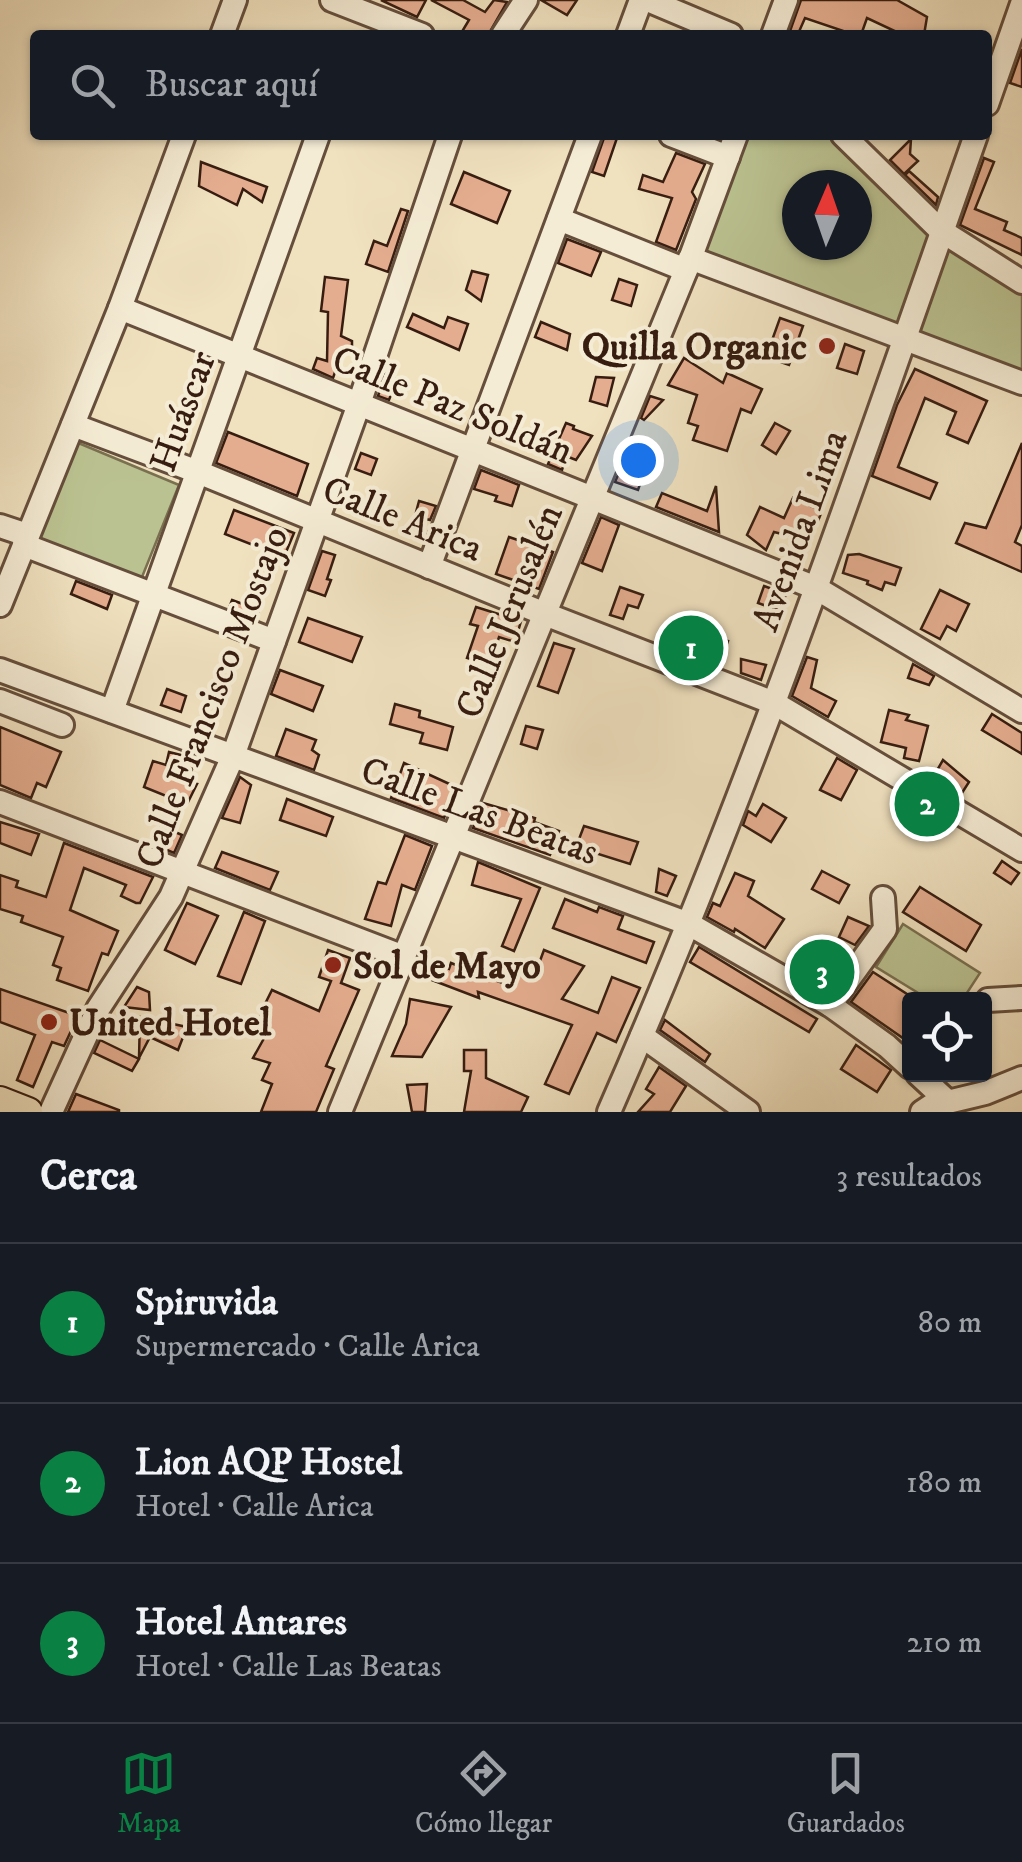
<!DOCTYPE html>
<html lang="es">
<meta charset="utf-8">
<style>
body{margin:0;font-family:"IM FELL DW Pica",serif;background:#242831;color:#f1f3f6}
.controls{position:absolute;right:30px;bottom:30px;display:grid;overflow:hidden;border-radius:10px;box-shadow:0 2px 8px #0004}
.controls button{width:90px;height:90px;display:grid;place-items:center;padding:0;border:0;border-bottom:2px solid #363941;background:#171b24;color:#f1f3f6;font:50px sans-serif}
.compass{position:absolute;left:782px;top:170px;width:90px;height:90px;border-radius:50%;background:#171b24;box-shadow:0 2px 8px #0004;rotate:2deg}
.you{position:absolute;left:638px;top:460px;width:35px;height:35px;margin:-25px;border:8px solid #fff;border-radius:50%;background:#1a73e8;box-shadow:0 0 0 15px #1a73e833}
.badge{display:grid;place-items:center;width:65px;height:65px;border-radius:50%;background:#0b8043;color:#fff;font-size:32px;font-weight:700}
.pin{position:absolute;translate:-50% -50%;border:5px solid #fff;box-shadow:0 2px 10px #0006}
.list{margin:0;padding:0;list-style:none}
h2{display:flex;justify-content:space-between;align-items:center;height:130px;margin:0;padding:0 40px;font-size:42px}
h2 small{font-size:32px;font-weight:400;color:#9ea1a6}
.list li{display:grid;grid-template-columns:65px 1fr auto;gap:30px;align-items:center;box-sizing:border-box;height:160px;padding:0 40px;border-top:2px solid #363941}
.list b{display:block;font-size:38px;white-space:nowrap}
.list p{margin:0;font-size:32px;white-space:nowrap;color:#9ea1a6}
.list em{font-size:32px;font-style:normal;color:#9ea1a6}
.icon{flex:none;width:55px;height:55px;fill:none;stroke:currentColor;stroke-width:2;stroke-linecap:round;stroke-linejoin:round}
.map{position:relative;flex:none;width:1022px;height:1112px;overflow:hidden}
.search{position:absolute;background:#171b24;box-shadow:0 2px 8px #0004;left:30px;right:30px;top:30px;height:110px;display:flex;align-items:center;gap:25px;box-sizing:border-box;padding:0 35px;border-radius:10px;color:#9ea1a6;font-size:38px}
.sheet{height:610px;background:#171b24}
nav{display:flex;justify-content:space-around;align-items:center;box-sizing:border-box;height:140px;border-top:2px solid #363941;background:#171b24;font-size:28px;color:#9ea1a6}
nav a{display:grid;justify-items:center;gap:5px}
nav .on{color:#0b8043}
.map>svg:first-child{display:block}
.green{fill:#bbc291;stroke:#797050;stroke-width:2.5;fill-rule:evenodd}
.building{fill:#e4ad8f;stroke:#371d10;stroke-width:2.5}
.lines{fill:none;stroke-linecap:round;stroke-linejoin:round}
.minor-casing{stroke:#654e3c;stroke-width:28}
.major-casing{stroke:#371d10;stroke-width:32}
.minor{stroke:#f5ecd5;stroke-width:22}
.major{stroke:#f0e1bf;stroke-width:28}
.poi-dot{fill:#8f2418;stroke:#f5ecd5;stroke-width:4}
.labels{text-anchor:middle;stroke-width:8;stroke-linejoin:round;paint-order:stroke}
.poi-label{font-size:38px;font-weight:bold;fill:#371d10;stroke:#f5ecd5;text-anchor:start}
.street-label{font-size:38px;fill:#371d10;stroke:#f5ecd5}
</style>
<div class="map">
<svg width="1022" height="1112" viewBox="0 0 1022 1112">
<rect width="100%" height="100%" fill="#f0e1bf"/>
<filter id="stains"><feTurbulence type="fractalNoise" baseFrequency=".002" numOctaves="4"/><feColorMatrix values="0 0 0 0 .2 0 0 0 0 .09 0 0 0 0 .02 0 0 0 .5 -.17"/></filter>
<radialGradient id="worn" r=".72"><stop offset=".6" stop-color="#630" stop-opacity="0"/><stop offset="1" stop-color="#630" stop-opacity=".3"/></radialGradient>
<!-- green -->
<g class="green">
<path d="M745,135H830L933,235L901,341L701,257ZM797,185H857V245H797Z"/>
<polygon points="943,241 1022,272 1022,380 913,343"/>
<polygon points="76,442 179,485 138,587 38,540"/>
<polygon points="903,924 980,973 963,999 928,999 876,967"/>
</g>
<!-- building -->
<g class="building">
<polygon points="381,0 426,0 417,17"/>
<polygon points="431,0 463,0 485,12 494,0 507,2 488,35 460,35 469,20"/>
<polygon points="541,0 577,0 567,15"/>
<polygon points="801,0 897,0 927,17 924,35 903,35 867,18 861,35 855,35 805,18 798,34 790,31"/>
<polygon points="1022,49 1022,87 1010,83"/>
<polygon points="605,135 618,135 604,176 592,172"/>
<polygon points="911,139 910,154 918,161 904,174 890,160"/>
<polygon points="676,153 705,164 692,192 696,199 676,250 656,242 672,198 639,189 643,175 663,182"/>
<polygon points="984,158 994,162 975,209 1007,222 1004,230 1022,238 1022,255 960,225"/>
<polygon points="201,162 267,187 262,202 243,189 237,205 199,186"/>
<polygon points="909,171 938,197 936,205 905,175"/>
<polygon points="464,172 510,191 497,223 451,204"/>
<polygon points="401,209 408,211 388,272 366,264 374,241 387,246"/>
<polygon points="567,239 601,252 591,276 558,263"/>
<polygon points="472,271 488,275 481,301 466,290"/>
<polygon points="325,277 348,280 341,336 352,341 352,352 342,352 333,378 313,369 317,358 327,361 328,312 321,311"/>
<polygon points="619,279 637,285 631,306 612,300"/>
<polygon points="413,314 444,328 448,317 468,324 459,350 407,327"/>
<polygon points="780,318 803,326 789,365 766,357"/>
<polygon points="541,322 570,334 567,350 535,337"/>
<polygon points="845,344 864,351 857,374 837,368"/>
<polygon points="684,358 723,383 727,373 762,389 751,413 741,409 727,451 693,440 698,426 688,423 697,395 668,385"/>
<polygon points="915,369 987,401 968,443 947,434 956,412 925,398 898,467 937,483 930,499 872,476 897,405"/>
<polygon points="385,374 397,379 389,400 378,396"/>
<polygon points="596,377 614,378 607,406 590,401"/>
<polygon points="650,396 663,400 644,420 641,418"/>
<polygon points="566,423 574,426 573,429 592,436 576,460 566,456 562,470 548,464"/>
<polygon points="775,423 790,431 776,454 762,445"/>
<polygon points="228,432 308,464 297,496 216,463"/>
<polygon points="1022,443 1022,525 1015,542 1022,546 1022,572 956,543 965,523 986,528"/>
<polygon points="629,449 650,456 638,490 615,482"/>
<polygon points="361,453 377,459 371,475 355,469"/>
<polygon points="481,470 519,485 512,506 495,501 497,496 474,489"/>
<polygon points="716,486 719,532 656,507 662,493 707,511"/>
<polygon points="793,498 822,511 816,526 810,523 806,540 774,532 766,550 747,535 760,507 784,518"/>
<polygon points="419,501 436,506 430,520 415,516"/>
<polygon points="234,510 294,533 284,557 225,534"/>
<polygon points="601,517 619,525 602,571 582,563"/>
<polygon points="509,537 553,552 539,589 496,574"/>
<polygon points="322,551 335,555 327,579 331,580 325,596 308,590"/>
<polygon points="859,554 901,568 895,585 885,582 882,590 867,584 868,581 843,573 848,555"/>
<polygon points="76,581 112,595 107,609 71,594"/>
<polygon points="764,586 786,594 780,611 758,603"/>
<polygon points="620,587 643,595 638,608 628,605 623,619 610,615"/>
<polygon points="940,590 969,604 956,631 947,626 940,639 921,629"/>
<polygon points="232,600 259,610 256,618 229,608"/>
<polygon points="476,607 521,621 515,642 499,637 490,665 467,658 478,626 470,624"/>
<polygon points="308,618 362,637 352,662 299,642"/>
<polygon points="679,623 728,641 720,663 671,645"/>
<polygon points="554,643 574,649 558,693 538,686"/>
<polygon points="807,657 817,660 811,688 836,701 828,717 792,696"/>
<polygon points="741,659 766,665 761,680 741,673"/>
<polygon points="913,664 934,676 929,685 908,678"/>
<polygon points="280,670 323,686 313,711 271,694"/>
<polygon points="167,689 186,696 181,712 161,705"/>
<polygon points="395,704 420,711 419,717 453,727 447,750 420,743 423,733 390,724"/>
<polygon points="889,710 909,715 906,720 928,726 919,761 904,758 906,748 881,742"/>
<polygon points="992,714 1022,733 1022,754 982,730"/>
<polygon points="526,726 543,730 537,749 521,744"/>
<polygon points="0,727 61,752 46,787 37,783 31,798 0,785"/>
<polygon points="286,729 316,740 312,750 319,755 314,770 276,756"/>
<polygon points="169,752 197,759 186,782 197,784 188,802 176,800 144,787 153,761 166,765"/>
<polygon points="837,758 857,770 841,800 820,790"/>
<polygon points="943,760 969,782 960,796 932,779"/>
<polygon points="404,763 456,787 444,818 391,798"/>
<polygon points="240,777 251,785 240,823 222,818"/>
<polygon points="287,799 333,817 326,836 280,820"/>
<polygon points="483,803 535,818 534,822 559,831 550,855 473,828"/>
<polygon points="763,804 786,818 771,842 743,825 748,811 756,816"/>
<polygon points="0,822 39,834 31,855 0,843"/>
<polygon points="161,826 182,835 174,853 153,844"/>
<polygon points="584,826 638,842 630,864 576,847"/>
<polygon points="405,835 432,846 415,890 402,885 391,926 365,919 378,882 386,884"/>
<polygon points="64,843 153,877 140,903 136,903 121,896 126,885 84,868 70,910 118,931 108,955 102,953 88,991 57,980 61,968 53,965 63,937 21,922 23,916 0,909 0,875 18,881 16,887 46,897"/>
<polygon points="222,852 278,872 270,890 215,868"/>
<polygon points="1002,861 1019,873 1011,884 994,873"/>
<polygon points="478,862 540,888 514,951 502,946 521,899 472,885"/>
<polygon points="659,869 676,876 667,896 656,892"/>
<polygon points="822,871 849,885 839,903 812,889"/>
<polygon points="735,873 754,881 748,896 784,919 765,948 735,929 734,932 707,917 713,903 720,906"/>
<polygon points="920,887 981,925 966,951 903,912"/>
<polygon points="565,899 597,912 599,907 623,916 618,929 654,942 646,963 553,928"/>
<polygon points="187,903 218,916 195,964 165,950"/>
<polygon points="244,912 265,921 241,984 218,976"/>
<polygon points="848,917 869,926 855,945 839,937"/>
<polygon points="699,947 817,1019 809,1032 690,962"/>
<polygon points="328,950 350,958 341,983 359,990 326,1066 334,1069 316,1112 261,1112 272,1084 262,1080 270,1063 253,1058 267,1033 256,1029 265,1004 272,990 319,1011 331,981 319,977"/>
<polygon points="544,950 584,966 562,999 598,1013 612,977 640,988 616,1042 597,1033 569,1094 545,1084 572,1025 478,992 479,998 416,974 422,959 449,969 451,963 510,986 514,965 537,969"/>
<polygon points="873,972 910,996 910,1043 851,1002"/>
<polygon points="137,987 149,992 150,1010 124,1007"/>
<polygon points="0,989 78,1016 64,1046 52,1042 33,1087 17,1080 35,1035 0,1022"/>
<polygon points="410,999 451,1007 422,1057 392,1056 406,1024"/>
<polygon points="140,1017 187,1027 178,1050 150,1037 139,1058"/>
<polygon points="665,1020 710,1054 705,1062 660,1030"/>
<polygon points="100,1040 139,1059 132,1071 94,1053"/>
<polygon points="856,1045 891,1070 877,1092 841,1069"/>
<polygon points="464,1050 486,1050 486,1078 528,1097 521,1112 464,1112 471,1071 464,1071"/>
<polygon points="659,1067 686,1086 670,1112 638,1112 654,1094 646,1089"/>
<polygon points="427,1084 425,1112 412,1112 407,1085"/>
<polygon points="76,1094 119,1110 119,1112 68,1112"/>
</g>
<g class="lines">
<defs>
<g id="minor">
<polyline points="332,0 422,35"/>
<polyline points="648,0 731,35"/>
<polyline points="222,35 235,0"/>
<polyline points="503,35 526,0"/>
<polyline points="628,35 641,0"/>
<polyline points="773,35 786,0"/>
<polyline points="987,104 1022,4"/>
<polyline points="671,135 728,157"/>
<polyline points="843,135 940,230 1022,282"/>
<polyline points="559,219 686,270"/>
<polyline points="690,258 1022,383"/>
<polyline points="120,308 816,588 1022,711"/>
<polyline points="73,425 198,472 545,614 774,703 1022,850"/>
<polyline points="0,526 27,535"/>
<polyline points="24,545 274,641"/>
<polyline points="429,567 590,135"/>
<polyline points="0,605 120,308 184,135"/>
<polyline points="0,670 689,924 830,1005 887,1046 910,1067"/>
<polyline points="0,701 62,725"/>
<polyline points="112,711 318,135"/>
<polyline points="0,802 404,957"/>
<polyline points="988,1000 1022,998"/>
<polyline points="830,1005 885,929 883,898"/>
<polyline points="642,1036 748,1112"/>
<polyline points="918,1074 947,1101"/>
<polyline points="51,1112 98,1009 171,897 233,756 359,404 450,135"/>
<polyline points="340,1112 686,270 736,135"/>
<path d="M609,1112C749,793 861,463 976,135"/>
<polyline points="922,1112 931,1106 985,1093 1022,1078"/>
</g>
<polyline id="major" points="0,1101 28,1112"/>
</defs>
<!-- minor casing -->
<use href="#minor" class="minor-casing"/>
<!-- major casing -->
<use href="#major" class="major-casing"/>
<!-- minor -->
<use href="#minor" class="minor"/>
<!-- major -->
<use href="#major" class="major"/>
</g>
<!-- markers -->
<g class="poi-dot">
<circle cx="827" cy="346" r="10"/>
<circle cx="333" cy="965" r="10"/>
<circle cx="49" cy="1022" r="10"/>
</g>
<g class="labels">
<!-- poi labels -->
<g class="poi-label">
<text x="807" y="359" text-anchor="end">Quilla Organic</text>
<text x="353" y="978">Sol de Mayo</text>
<text x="69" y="1035">United Hotel</text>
</g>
<!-- street labels -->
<g class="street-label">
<text transform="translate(453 404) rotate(22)" y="13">Calle Paz Soldán</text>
<text transform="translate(182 411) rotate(-70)" y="13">Huáscar</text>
<text transform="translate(403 518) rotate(22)" y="13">Calle Arica</text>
<text transform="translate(799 530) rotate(-70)" y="13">Avenida Lima</text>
<text transform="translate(508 611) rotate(-68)" y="13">Calle Jerusalén</text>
<text transform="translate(211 697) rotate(-69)" y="13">Calle Francisco Mostajo</text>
<text transform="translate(480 810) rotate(20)" y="13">Calle Las Beatas</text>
</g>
</g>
<rect width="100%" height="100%" filter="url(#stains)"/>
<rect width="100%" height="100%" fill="url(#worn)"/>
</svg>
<div class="controls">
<button><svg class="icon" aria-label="locate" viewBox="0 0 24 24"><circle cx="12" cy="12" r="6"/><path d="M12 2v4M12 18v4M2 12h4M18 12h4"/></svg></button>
</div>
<svg class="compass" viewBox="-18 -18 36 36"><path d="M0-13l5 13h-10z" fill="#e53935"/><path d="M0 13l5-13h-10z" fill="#9ea1a6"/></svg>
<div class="you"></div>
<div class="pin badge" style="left:691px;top:648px">1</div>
<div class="pin badge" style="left:927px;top:804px">2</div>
<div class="pin badge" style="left:822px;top:972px">3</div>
<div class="search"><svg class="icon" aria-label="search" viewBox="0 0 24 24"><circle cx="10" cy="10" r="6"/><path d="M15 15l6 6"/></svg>Buscar aquí</div>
</div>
<section class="sheet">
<h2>Cerca<small>3 resultados</small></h2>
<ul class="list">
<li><span class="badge">1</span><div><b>Spiruvida</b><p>Supermercado · Calle Arica</p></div><em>80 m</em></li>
<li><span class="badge">2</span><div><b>Lion AQP Hostel</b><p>Hotel · Calle Arica</p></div><em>180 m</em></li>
<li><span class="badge">3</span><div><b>Hotel Antares</b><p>Hotel · Calle Las Beatas</p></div><em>210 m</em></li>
</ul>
</section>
<nav>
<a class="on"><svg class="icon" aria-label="map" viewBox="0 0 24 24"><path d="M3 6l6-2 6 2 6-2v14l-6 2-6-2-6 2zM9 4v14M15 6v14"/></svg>Mapa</a>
<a><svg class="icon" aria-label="directions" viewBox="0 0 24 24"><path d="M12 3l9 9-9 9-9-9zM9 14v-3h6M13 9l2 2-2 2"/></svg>Cómo llegar</a>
<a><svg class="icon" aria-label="saved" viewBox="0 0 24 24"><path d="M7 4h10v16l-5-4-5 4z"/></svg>Guardados</a>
</nav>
